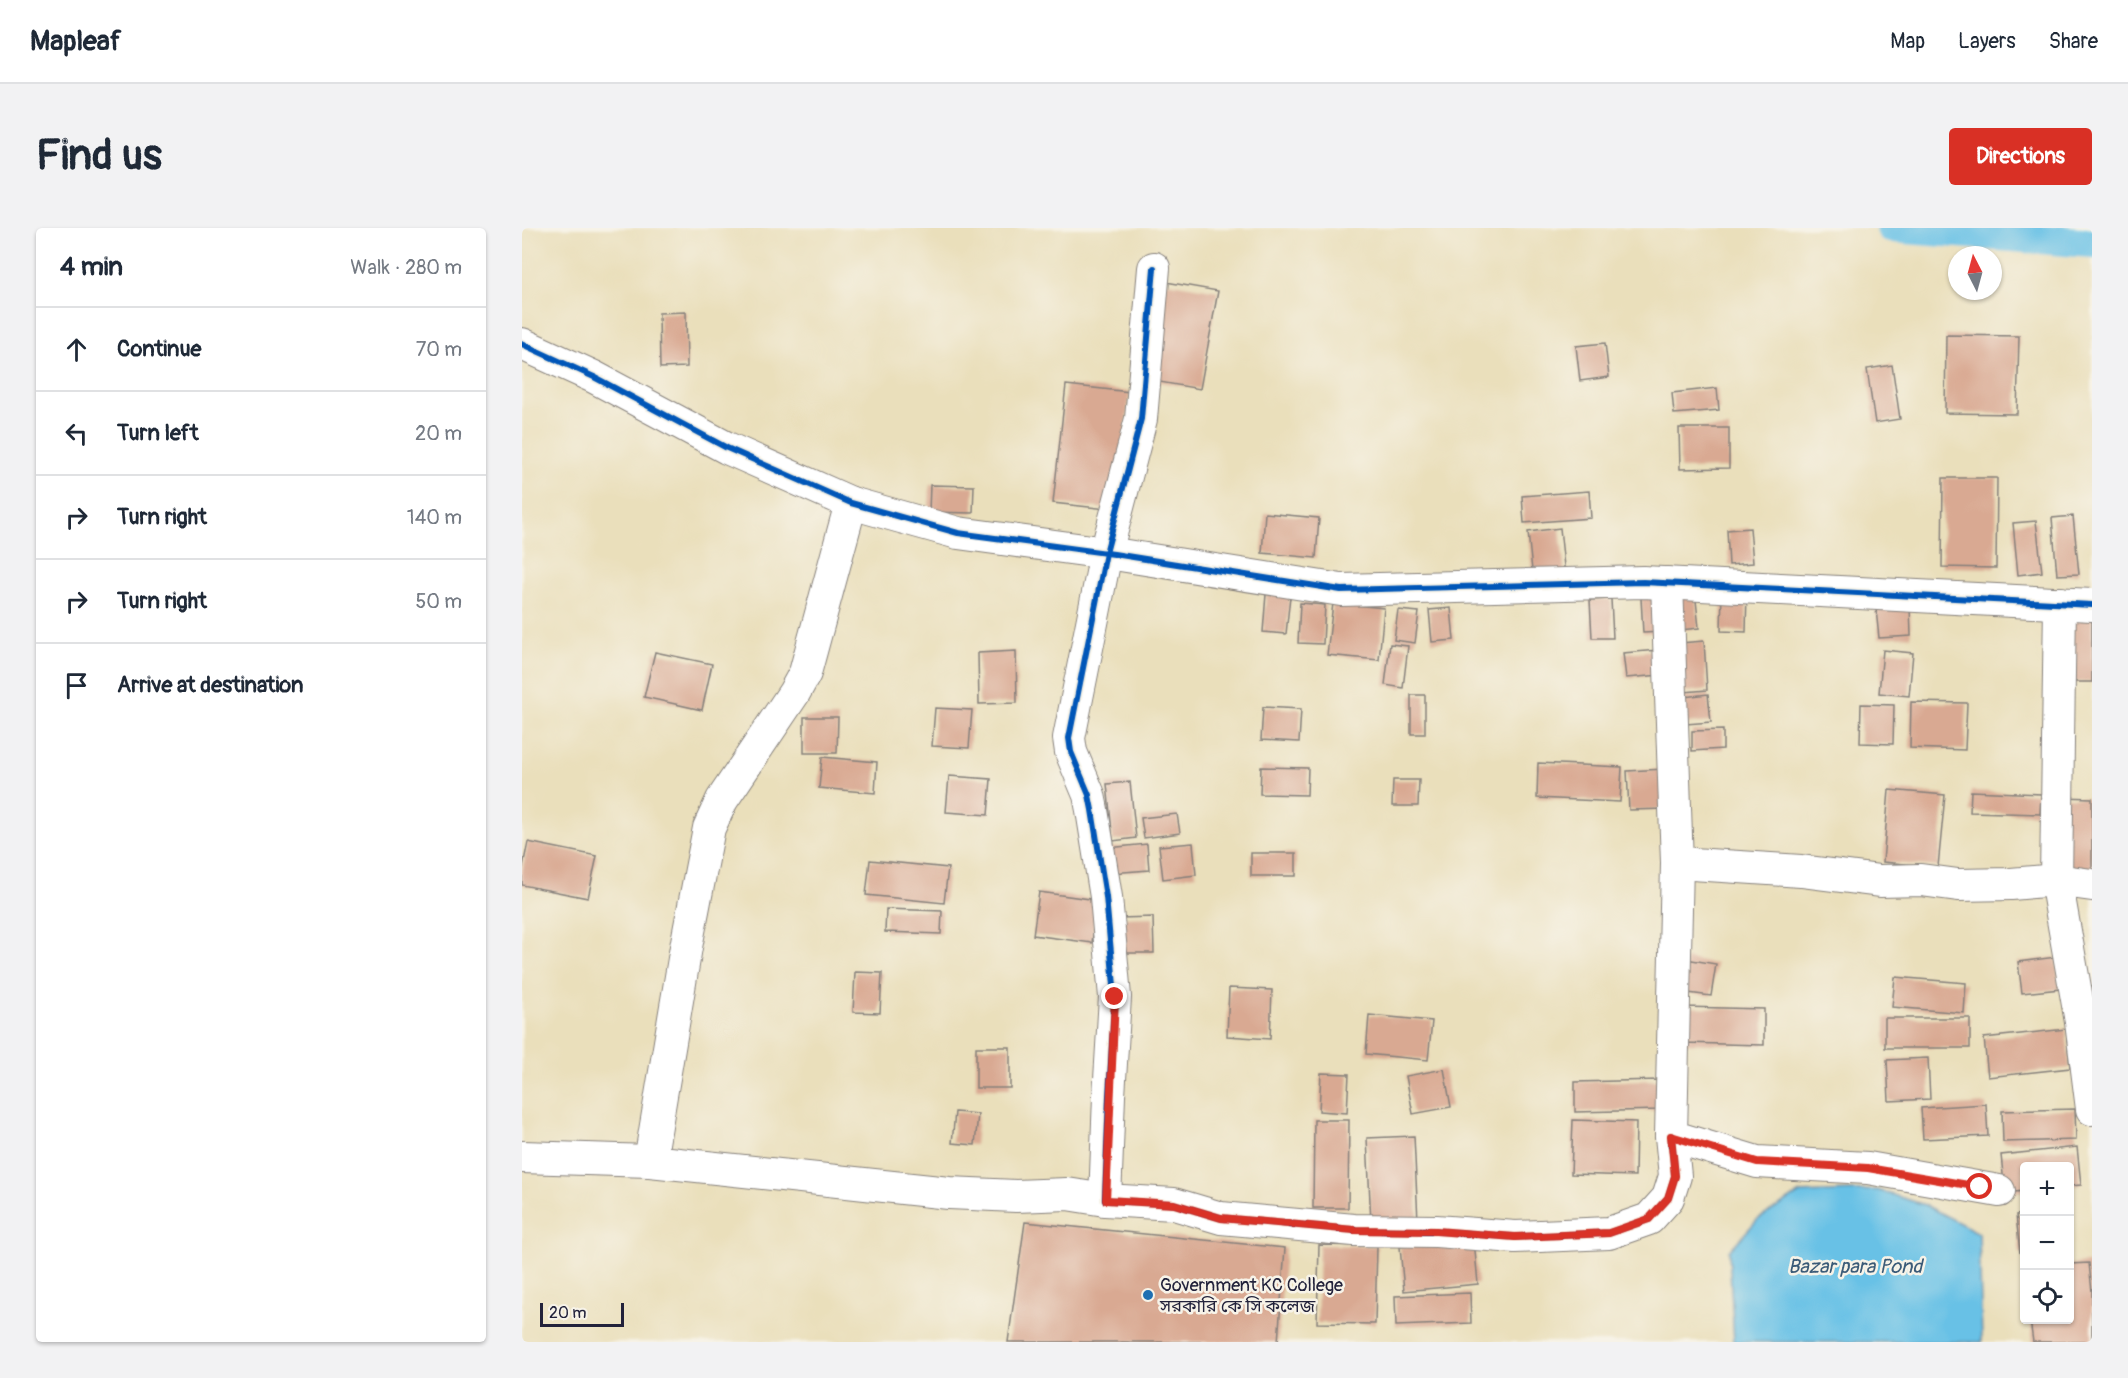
<!DOCTYPE html>
<meta charset="utf-8">
<style>
body{margin:0;font-family:Pangolin,"Noto Sans Bengali",sans-serif;background:#f2f2f3;color:#1f2937}
.controls{position:absolute;right:18px;bottom:18px;display:grid;overflow:hidden;border-radius:6px;box-shadow:0 2px 4px #0004}
.controls button{width:54px;height:54px;display:grid;place-items:center;padding:0;border:0;border-bottom:2px solid #e0e1e3;background:#fff;color:#1f2937;font:30px sans-serif}
.compass{position:absolute;left:1426px;top:18px;width:54px;height:54px;border-radius:50%;background:#fff;box-shadow:0 2px 4px #0004;rotate:354deg}
.scale{position:absolute;left:18px;bottom:15px;width:84px;box-sizing:border-box;padding-left:6px;border:3px solid #22223b;border-top:0;font-size:16px;line-height:21px;white-space:nowrap;color:#22223b;-webkit-text-stroke:4px #f7f3e8;paint-order:stroke}
.stop{position:absolute;width:18px;height:18px;margin:-14px;border:4px solid #d93025;border-radius:50%;background:#fff}
.stop.end{background:#d93025;border-color:#fff;box-shadow:0 2px 6px #0008}
.list{margin:0;padding:0;list-style:none}
h2{display:flex;justify-content:space-between;align-items:center;height:78px;margin:0;padding:0 24px;font-size:26px}
h2 small{font-size:20px;font-weight:400;color:#747a83}
.list li{display:grid;grid-template-columns:39px 1fr auto;gap:18px;align-items:center;box-sizing:border-box;height:84px;padding:0 24px;border-top:2px solid #e0e1e3}
.list b{display:block;font-size:22px;white-space:nowrap}
.list em{font-size:20px;font-style:normal;color:#747a83}
.icon{flex:none;width:33px;height:33px;fill:none;stroke:currentColor;stroke-width:2;stroke-linecap:round;stroke-linejoin:round}
.map{position:relative;flex:none;width:1570px;height:1114px;overflow:hidden;border-radius:6px}
header{display:flex;align-items:center;gap:36px;box-sizing:border-box;height:84px;padding:0 30px;background:#fff;border-bottom:2px solid #e0e1e3}
header strong{font-size:28px}
nav{display:flex;gap:33px;margin-inline-start:auto;font-size:21px}
.intro{display:flex;align-items:center;justify-content:space-between;box-sizing:border-box;height:144px;padding:0 36px}
h1{margin:0;font-size:42px}
.button{padding:15px 27px;border-radius:6px;background:#d93025;color:#fff;font-size:21px;font-weight:700}
main{display:flex;gap:36px;padding:0 36px}
aside{flex:1;background:#fff;border-radius:6px;box-shadow:0 2px 4px #0004}
.map>svg:first-child{display:block}
.water{fill:#68c1e6;stroke:#457290;stroke-width:1.5}
.lines{fill:none;stroke-linecap:round;stroke-linejoin:round}
.canal{stroke:#68c1e6;stroke-width:30}
.building{fill:#d9a992}
.minor-casing{stroke:#86807b;stroke-width:34}
.minor{stroke:#fff;stroke-width:32}
.cycleway-casing{stroke:#f7f3e8;stroke-width:10}
.cycleway{stroke:#0057b8;stroke-width:6}
.route{stroke:#d93025;stroke-width:8}
.poi-dot{fill:#1f6fb2;stroke:#f7f3e8;stroke-width:2}
.labels{text-anchor:middle;stroke-width:5;stroke-linejoin:round;paint-order:stroke}
.poi-label{font-size:18px;fill:#22223b;stroke:#f7f3e8;text-anchor:start}
.water-label{font-size:20px;font-style:italic;fill:#3a5a77;stroke:#f7f3e8}
</style>
<header>
<strong>Mapleaf</strong>
<nav><a>Map</a><a>Layers</a><a>Share</a></nav>
</header>
<div class="intro"><h1>Find us</h1><a class="button">Directions</a></div>
<main>
<aside>
<h2>4 min<small>Walk · 280 m</small></h2>
<ul class="list">
<li><svg class="icon" aria-label="ahead" viewBox="0 0 24 24"><path d="M12 20V5M6 11l6-6 6 6"/></svg><div><b>Continue</b></div><em>70 m</em></li>
<li><svg class="icon" aria-label="left" viewBox="0 0 24 24"><path d="M17 20v-9H6M10 6l-5 5 5 5"/></svg><div><b>Turn left</b></div><em>20 m</em></li>
<li><svg class="icon" aria-label="right" viewBox="0 0 24 24"><path d="M7 20v-9h11M14 6l5 5-5 5"/></svg><div><b>Turn right</b></div><em>140 m</em></li>
<li><svg class="icon" aria-label="right" viewBox="0 0 24 24"><path d="M7 20v-9h11M14 6l5 5-5 5"/></svg><div><b>Turn right</b></div><em>50 m</em></li>
<li><svg class="icon" aria-label="arrive" viewBox="0 0 24 24"><path d="M6 21V4h12l-3 4 3 4H6"/></svg><div><b>Arrive at destination</b></div></li>
</ul>
</aside>
<div class="map">
<svg width="1570" height="1114" viewBox="0 0 1570 1114">
<rect width="100%" height="100%" fill="#f7f3e8"/>
<filter id="ink" filterUnits="userSpaceOnUse"><feTurbulence type="fractalNoise" baseFrequency=".0167" numOctaves="2"/><feDisplacementMap in="SourceGraphic" scale="12" xChannelSelector="R" yChannelSelector="G"/><feConvolveMatrix kernelMatrix="1 2 1 2 8 2 1 2 1" color-interpolation-filters="sRGB"/></filter>
<filter id="wash" filterUnits="userSpaceOnUse"><feTurbulence type="fractalNoise" baseFrequency=".008" numOctaves="4" result="noise"/><feDisplacementMap in="SourceGraphic" scale="24" xChannelSelector="R" yChannelSelector="G"/><feGaussianBlur stdDeviation="1.35" result="paint"/><feColorMatrix in="noise" values="0 0 0 0 0 0 0 0 0 0 0 0 0 0 0 0 0 1.4 0 .05"/><feComposite in="paint" operator="in"/></filter>
<g filter="url(#wash)">
<rect width="100%" height="100%" fill="#eadfbb"/>
<!-- water -->
<polygon class="water" points="1355,962 1403,977 1457,1005 1460,1114 1212,1114 1207,1023 1235,992 1278,965"/>
<g class="lines">
<!-- canal -->
<polyline class="canal" points="1369,0 1570,15"/>
</g>
<g id="blocks">
<!-- building -->
<g class="building">
<polygon points="644,54 696,63 678,161 626,152"/>
<polygon points="164,84 165,139 138,140 137,85"/>
<polygon points="1424,107 1497,108 1495,186 1423,185"/>
<polygon points="1083,115 1087,149 1058,153 1054,118"/>
<polygon points="1370,137 1378,191 1353,195 1345,141"/>
<polygon points="544,157 608,164 594,282 531,275"/>
<polygon points="1195,160 1197,182 1152,186 1150,165"/>
<polygon points="1157,200 1207,200 1207,240 1158,241"/>
<polygon points="1421,250 1475,250 1474,340 1420,339"/>
<polygon points="408,257 452,258 451,285 407,284"/>
<polygon points="1067,263 1069,290 1002,295 1000,268"/>
<polygon points="743,285 797,290 794,330 740,325"/>
<polygon points="1551,288 1557,346 1535,347 1530,290"/>
<polygon points="1514,293 1520,344 1496,347 1491,295"/>
<polygon points="1038,300 1043,348 1011,352 1006,304"/>
<polygon points="1228,300 1231,335 1207,337 1205,302"/>
<polygon points="1173,363 1177,400 1158,402 1154,365"/>
<polygon points="1200,364 1225,364 1224,404 1199,403"/>
<polygon points="744,366 768,368 764,406 741,404"/>
<polygon points="1138,369 1140,404 1121,405 1119,370"/>
<polygon points="1089,371 1091,410 1070,410 1068,372"/>
<polygon points="778,375 803,377 801,416 776,415"/>
<polygon points="811,375 862,380 857,432 805,427"/>
<polygon points="1388,378 1389,408 1357,410 1354,381"/>
<polygon points="929,380 932,412 910,414 907,382"/>
<polygon points="876,382 897,384 893,415 872,412"/>
<polygon points="1550,385 1570,385 1570,454 1549,454"/>
<polygon points="1182,413 1185,462 1162,464 1158,415"/>
<polygon points="868,416 886,418 881,460 863,457"/>
<polygon points="1136,422 1139,447 1104,450 1101,425"/>
<polygon points="1361,422 1391,425 1387,468 1357,465"/>
<polygon points="494,423 495,475 457,476 456,425"/>
<polygon points="133,424 190,436 180,482 122,469"/>
<polygon points="1186,466 1189,494 1164,496 1162,469"/>
<rect x="889" y="467" width="14" height="39"/>
<polygon points="1389,474 1445,475 1443,522 1388,520"/>
<polygon points="1339,476 1372,477 1371,516 1338,515"/>
<polygon points="741,479 779,481 777,514 739,512"/>
<polygon points="413,480 450,482 447,520 410,518"/>
<polygon points="282,489 316,489 315,525 282,525"/>
<polygon points="1201,502 1201,521 1170,523 1170,503"/>
<polygon points="300,529 355,534 353,565 297,560"/>
<polygon points="1016,535 1100,539 1098,574 1015,570"/>
<polygon points="739,539 786,540 785,567 738,566"/>
<polygon points="1143,541 1145,581 1107,582 1105,543"/>
<polygon points="427,548 469,551 466,587 424,584"/>
<polygon points="871,552 897,552 896,578 870,578"/>
<polygon points="608,554 614,610 591,613 585,556"/>
<polygon points="1367,562 1423,567 1416,639 1361,634"/>
<polygon points="1449,563 1519,566 1518,586 1448,584"/>
<polygon points="1540,569 1570,570 1570,648 1538,648"/>
<polygon points="655,586 658,605 622,610 619,590"/>
<polygon points="6,614 75,628 66,670 0,657 0,643"/>
<polygon points="671,615 674,647 641,651 637,618"/>
<polygon points="625,616 627,642 589,645 586,620"/>
<rect x="729" y="625" width="45" height="23"/>
<polygon points="348,632 426,640 422,675 344,667"/>
<polygon points="517,664 575,672 570,715 511,707"/>
<polygon points="364,681 420,683 419,706 363,704"/>
<polygon points="631,689 632,725 598,725 597,690"/>
<polygon points="1534,729 1538,761 1500,765 1496,734"/>
<polygon points="1164,731 1194,736 1189,768 1159,764"/>
<polygon points="333,744 360,745 358,785 331,784"/>
<polygon points="1373,749 1444,755 1442,785 1370,779"/>
<polygon points="707,760 750,762 748,811 705,808"/>
<polygon points="1161,779 1242,781 1242,817 1160,815"/>
<polygon points="847,787 910,793 906,832 844,826"/>
<rect x="1363" y="790" width="85" height="30"/>
<polygon points="1544,801 1548,840 1466,849 1462,810"/>
<rect x="454" y="819" width="34" height="41"/>
<polygon points="1406,830 1408,871 1367,873 1365,832"/>
<polygon points="922,841 929,879 891,886 884,848"/>
<polygon points="799,845 827,846 825,885 797,883"/>
<polygon points="1137,852 1138,882 1053,884 1053,854"/>
<polygon points="1464,876 1466,908 1401,911 1399,880"/>
<polygon points="1553,881 1554,912 1481,914 1480,883"/>
<polygon points="433,884 456,886 453,917 430,915"/>
<polygon points="792,892 827,892 826,980 791,980"/>
<polygon points="1051,892 1114,894 1113,948 1049,946"/>
<polygon points="892,908 896,993 849,995 845,910"/>
<polygon points="1555,919 1559,957 1548,958 1548,938 1502,938 1502,963 1483,965 1479,927"/>
<polygon points="1502,986 1502,1025 1498,1025 1494,987"/>
<polygon points="503,994 763,1020 756,1114 486,1114"/>
<polygon points="952,1012 956,1056 882,1063 878,1019"/>
<polygon points="797,1017 855,1018 853,1096 795,1095"/>
<polygon points="1567,1035 1570,1064 1570,1114 1511,1114 1508,1092 1548,1092 1548,1036"/>
<polygon points="948,1065 949,1095 874,1098 873,1068"/>
</g>
</g>
</g>
<g filter="url(#ink)">
<use href="#blocks" fill-opacity="0" stroke="#86807b" stroke-width="1.5"/>
<g class="lines">
<defs>
<g id="minor">
<polyline points="632,40 619,191 584,325 547,510 549,524 567,567 570,582 584,669 593,769 587,868 583,972 652,976 699,990 832,1002 914,1003 993,1009 1087,1005 1127,991 1146,970 1153,948 1149,908"/>
<polyline points="0,116 72,149 205,220 329,275 436,305 592,326 819,362 1121,354 1570,377"/>
<polyline points="1145,355 1155,635 1149,908 1235,934 1346,940 1477,963"/>
<polyline points="1538,375 1534,652 1559,794 1570,881"/>
<polyline points="1155,635 1279,643 1358,653 1399,652 1436,657 1489,656 1534,652 1570,657"/>
<polyline points="0,929 128,933 427,965 494,968 545,966 583,972"/>
<polyline points="128,933 164,719 187,600 200,572 272,465 283,445 329,275"/>
</g>
</defs>
<!-- minor casing -->
<use href="#minor" class="minor-casing"/>
<!-- minor -->
<use href="#minor" class="minor"/>
<defs>
<g id="cycleway">
<polyline points="632,40 619,191 584,325 547,510 549,524 567,567 570,582 584,669 593,769 587,868 583,972 652,976 699,990 832,1002 914,1003 993,1009 1087,1005 1127,991 1146,970 1153,948 1149,908"/>
<polyline points="0,116 72,149 205,220 329,275 436,305 592,326 819,362 1121,354 1570,377"/>
</g>
</defs>
<!-- cycleway casing -->
<use href="#cycleway" class="cycleway-casing"/>
<!-- cycleway -->
<use href="#cycleway" class="cycleway"/>
</g>
</g>
<g class="lines" filter="url(#ink)">
<!-- route -->
<polyline class="route" points="593,769 584,972 652,976 699,990 832,1002 914,1003 993,1009 1087,1005 1127,991 1146,970 1153,948 1149,908 1235,934 1346,940 1458,959"/>
</g>
<!-- markers -->
<circle class="poi-dot" cx="626" cy="1067" r="6"/>
<g class="labels">
<!-- poi labels -->
<g class="poi-label">
<text x="638" y="1063">Government KC College<tspan x="638" dy="21">সরকারি কে সি কলেজ</tspan></text>
</g>
<!-- water labels -->
<g class="water-label">
<text x="1333" y="1045">Bazar para Pond</text>
</g>
</g>
</svg>
<div class="controls">
<button>+</button>
<button>−</button>
<button><svg class="icon" aria-label="locate" viewBox="0 0 24 24"><circle cx="12" cy="12" r="6"/><path d="M12 2v4M12 18v4M2 12h4M18 12h4"/></svg></button>
</div>
<svg class="compass" viewBox="-18 -18 36 36"><path d="M0-13l5 13h-10z" fill="#e53935"/><path d="M0 13l5-13h-10z" fill="#747a83"/></svg>
<div class="scale">20 m</div>
<div class="stop" style="left:1458px;top:959px"></div>
<div class="stop end" style="left:593px;top:769px"></div>
</div>
</main>
